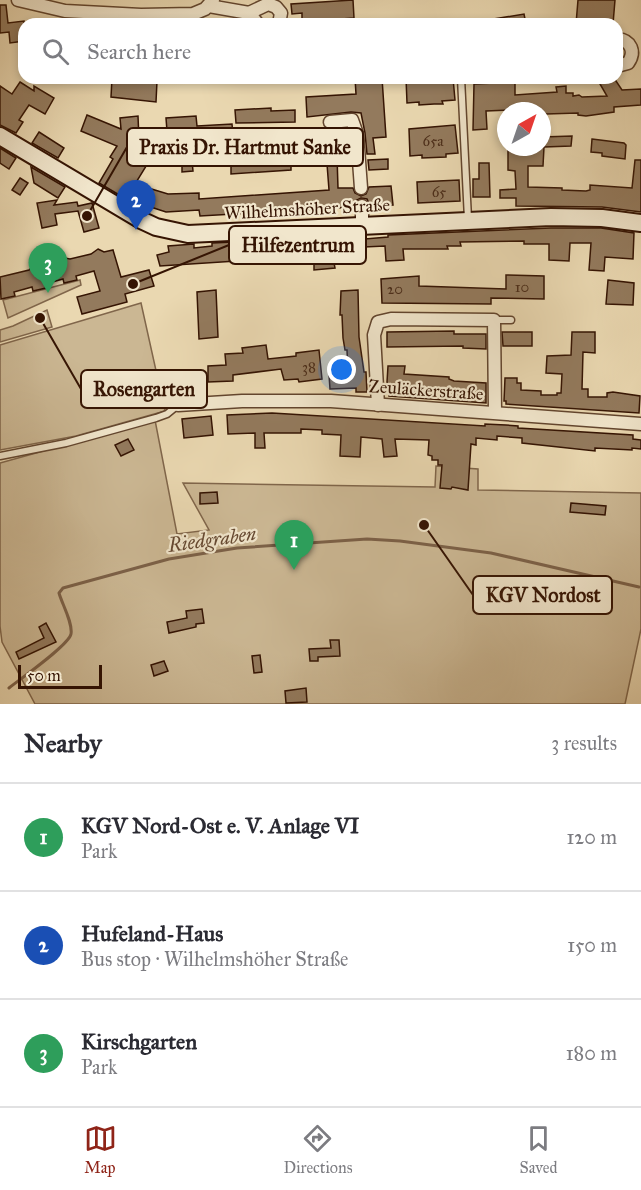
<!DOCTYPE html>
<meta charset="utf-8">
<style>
body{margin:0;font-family:"IM FELL Great Primer",serif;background:#f2f2f3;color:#2b2b33}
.compass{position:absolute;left:497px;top:102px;width:54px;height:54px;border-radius:50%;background:#fff;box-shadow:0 3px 9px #0003;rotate:40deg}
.scale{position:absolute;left:18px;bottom:15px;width:84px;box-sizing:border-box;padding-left:6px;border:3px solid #351403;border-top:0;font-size:16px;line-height:21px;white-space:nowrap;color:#351403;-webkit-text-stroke:4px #f1e6cc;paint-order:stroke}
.you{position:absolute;left:342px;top:370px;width:21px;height:21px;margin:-15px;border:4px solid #fff;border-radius:50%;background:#1a73e8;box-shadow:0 0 0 9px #1a73e833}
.badge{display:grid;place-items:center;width:39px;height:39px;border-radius:50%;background:#8f2418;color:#fff;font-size:20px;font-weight:700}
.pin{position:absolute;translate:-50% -50px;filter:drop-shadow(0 2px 3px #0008)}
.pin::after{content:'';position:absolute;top:32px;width:21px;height:18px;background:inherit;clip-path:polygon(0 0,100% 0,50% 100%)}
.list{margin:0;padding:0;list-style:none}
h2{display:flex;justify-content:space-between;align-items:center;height:78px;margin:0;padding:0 24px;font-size:26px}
h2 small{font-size:20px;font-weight:400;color:#7c7c81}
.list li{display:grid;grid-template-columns:39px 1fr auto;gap:18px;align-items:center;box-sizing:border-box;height:108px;padding:0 24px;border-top:2px solid #e1e1e2}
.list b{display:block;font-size:22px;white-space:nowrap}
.list p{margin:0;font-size:20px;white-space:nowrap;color:#7c7c81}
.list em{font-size:20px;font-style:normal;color:#7c7c81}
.icon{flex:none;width:33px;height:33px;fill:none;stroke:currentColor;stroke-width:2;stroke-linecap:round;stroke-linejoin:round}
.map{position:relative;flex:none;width:641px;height:704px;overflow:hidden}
.search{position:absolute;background:#fff;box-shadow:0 3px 9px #0003;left:18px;right:18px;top:18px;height:66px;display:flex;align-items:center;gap:15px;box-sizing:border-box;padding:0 21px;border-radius:18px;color:#7c7c81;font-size:22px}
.sheet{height:402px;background:#fff}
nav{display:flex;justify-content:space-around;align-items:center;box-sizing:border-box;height:84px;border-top:2px solid #e1e1e2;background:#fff;font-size:16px;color:#7c7c81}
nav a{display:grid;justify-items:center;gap:3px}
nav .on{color:#8f2418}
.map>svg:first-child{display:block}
.green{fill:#cbb793;stroke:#80664b;stroke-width:1.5}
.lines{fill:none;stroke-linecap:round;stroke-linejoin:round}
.stream{stroke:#7c6148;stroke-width:3}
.building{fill:#937a5d;stroke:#351403;stroke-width:1.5}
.lane-casing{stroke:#62452e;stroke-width:9}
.street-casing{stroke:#62452e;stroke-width:15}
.secondary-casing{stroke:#351403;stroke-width:20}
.lane{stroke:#f1e6cc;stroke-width:6}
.street{stroke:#f1e6cc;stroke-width:12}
.secondary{stroke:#f1e6cc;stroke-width:16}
.labels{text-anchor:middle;stroke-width:4.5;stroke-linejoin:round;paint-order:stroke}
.number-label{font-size:15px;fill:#4c2e1a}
.street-label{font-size:18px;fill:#351403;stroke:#f1e6cc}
.water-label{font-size:20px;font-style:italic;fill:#654831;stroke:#f1e6cc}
.leader{fill:none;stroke:#351403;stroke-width:2}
.callout-dot{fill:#351403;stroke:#f1e6cc;stroke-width:2}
.callout{fill:#f1e6cc;stroke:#351403;stroke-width:2}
.callout-label{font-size:20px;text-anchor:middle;font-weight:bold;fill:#351403}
</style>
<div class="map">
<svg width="641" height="704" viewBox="0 0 641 704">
<rect width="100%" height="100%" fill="#ead8b1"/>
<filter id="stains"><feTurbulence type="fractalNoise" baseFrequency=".00333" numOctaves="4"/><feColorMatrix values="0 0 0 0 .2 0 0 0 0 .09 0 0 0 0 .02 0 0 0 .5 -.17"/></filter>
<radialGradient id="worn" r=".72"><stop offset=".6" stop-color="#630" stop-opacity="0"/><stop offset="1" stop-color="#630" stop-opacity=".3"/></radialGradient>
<!-- green -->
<g class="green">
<polygon points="80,280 81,285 8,318 3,300"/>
<polygon points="141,303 165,411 76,436 0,450 0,345"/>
<polygon points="47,310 52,327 0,342 0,330 13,326"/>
<polygon points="155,420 177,534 209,530 183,483 435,487 436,466 478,469 478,490 641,493 641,629 625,704 35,704 2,642 0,626 0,463"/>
</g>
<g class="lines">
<!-- stream -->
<path class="stream" d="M9,688C20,679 69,645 71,634C73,623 62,604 59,593L63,588L169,559L237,548L367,539L400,541L491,553L639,587"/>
</g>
<!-- building -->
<g class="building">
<polygon points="353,0 354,18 302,22 302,13 292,14 291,4"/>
<polygon points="578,0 615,0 613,24 576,24"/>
<polygon points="0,5 6,5 8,23 24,21 24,41 10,43 9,32 0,33"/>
<polygon points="524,14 526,24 494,24 494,19"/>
<polygon points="112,78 157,81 156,102 111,97"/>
<polygon points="355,78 382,78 386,137 373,138 375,154 367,154 365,133 361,113 351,112 307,117 306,97 356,94"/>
<polygon points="406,78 453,78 455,100 442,101 443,104 434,104 419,105 419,102 407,103"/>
<polygon points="610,78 614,78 622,90 641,89 641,105 614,107 614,112 586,116 578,115 578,113 546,114 542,111 529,111 529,109 486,111 487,129 473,130 474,84 515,82 515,95 557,92 556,87 566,86 566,93 573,93 573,96 579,95 582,97 607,96 600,84"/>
<polygon points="20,82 34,91 34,86 54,98 45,114 29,105 19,120 23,122 16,133 0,125 0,86 12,94"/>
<polygon points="271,108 271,111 295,110 295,122 236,123 235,110"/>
<polygon points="87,115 121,129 120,118 138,116 139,140 149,147 142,159 148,163 135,184 168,194 199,193 199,199 329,190 327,164 307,165 306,142 349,139 350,155 337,156 338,188 353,188 355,193 361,196 366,194 369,187 391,186 393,205 370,206 367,199 361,198 355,201 354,207 200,216 199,210 166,212 126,199 99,183 113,159 110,157 117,146 81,131"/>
<polygon points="196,116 197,126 232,124 233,136 198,138 197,129 167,131 166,118"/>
<polygon points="455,125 458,153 446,154 446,157 422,158 422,155 410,156 409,129"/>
<polygon points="39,132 64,148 58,158 32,143"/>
<polygon points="572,136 571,146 544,147 543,166 528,166 528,187 562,188 562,190 586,191 590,190 590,185 632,188 635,160 641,160 641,212 602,207 516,206 516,198 500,198 500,190 516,189 515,171 508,170 508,149 542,147 542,137"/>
<polygon points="592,139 624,143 626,145 625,159 602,156 602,153 591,152"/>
<polygon points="0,148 16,158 9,169 0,163"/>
<polygon points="388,159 388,169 369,170 368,160"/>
<polygon points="291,160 291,170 231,174 231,163"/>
<polygon points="182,161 192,161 193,171 182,172"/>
<polygon points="479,163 489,163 490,197 473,197 473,179 479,179"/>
<polygon points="31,167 65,187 58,198 34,183"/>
<polygon points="20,178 28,183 20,195 12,190"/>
<polygon points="459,180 460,201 418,203 417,182"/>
<polygon points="57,200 54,205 77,202 78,206 92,203 99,228 84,232 78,211 55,214 57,225 42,228 37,203"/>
<polygon points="551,228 601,228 634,233 633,259 605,257 604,271 589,270 591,243 570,243 569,261 549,260 549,244 524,244 524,241 460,242 461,246 447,246 448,249 403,249 404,260 386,261 385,246 364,247 364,245 359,245 360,262 334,263 335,268 314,270 314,263 294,264 293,262 285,262 285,258 160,266 157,255 169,252 168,246 194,244 194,248 212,246 212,243 365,236 365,239 388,237 388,235"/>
<polygon points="98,249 104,252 113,250 121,277 149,270 154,286 125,294 127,302 82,314 77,297 100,291 94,271 76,276 77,280 64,283 63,279 45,284 46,288 33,291 32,287 14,292 15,296 1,299 0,277 29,270 33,266 39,267 60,262 65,258 70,259 91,254"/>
<polygon points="506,275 544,276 544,299 491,298 491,304 382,303 381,279 419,276 419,286 506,289"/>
<polygon points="608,280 634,283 633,305 606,304"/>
<polygon points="216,290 218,337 199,339 197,292"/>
<polygon points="358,290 359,337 364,372 366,372 367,392 356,392 356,388 330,389 329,375 348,373 347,350 345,350 343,338 342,315 340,315 341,291"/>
<polygon points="454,331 454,334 486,334 486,349 463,348 463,346 387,347 387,332"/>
<polygon points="502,332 532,332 532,346 503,346"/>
<polygon points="572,332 595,332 595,353 583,352 582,389 588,389 588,397 607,397 607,393 613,392 640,396 639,413 506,404 506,401 504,401 505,378 517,378 517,383 521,383 521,390 541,391 541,395 557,395 557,393 561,393 562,374 546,373 547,356 571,355"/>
<polygon points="266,345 268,359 296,356 296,353 319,350 322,379 299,382 298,379 284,380 281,369 233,375 233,381 208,382 208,366 226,365 225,354 243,353 242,348"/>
<polygon points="388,366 405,366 404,374 449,377 449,379 454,381 486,383 486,403 389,396 390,387 387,382"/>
<polygon points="272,413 485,426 485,424 506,425 518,426 518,428 633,435 633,439 641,440 641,449 632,448 632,450 595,448 595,451 522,443 522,438 497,436 497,440 476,438 476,445 471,444 468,490 452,487 451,489 440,488 442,465 438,465 438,460 432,460 432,456 428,455 429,440 395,439 397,456 384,457 382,439 361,437 360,457 340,456 341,435 322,434 322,430 301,429 301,433 264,433 265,448 255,448 255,433 228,434 227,415"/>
<polygon points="211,416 213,435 184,438 182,419"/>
<polygon points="128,439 134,450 121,456 115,445"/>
<polygon points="217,492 218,503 200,504 200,493"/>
<polygon points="571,503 606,506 605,515 570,512"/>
<polygon points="202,609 204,623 196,624 196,627 169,633 167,622 187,618 186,611"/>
<polygon points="46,623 56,642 19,659 16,652 44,638 39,627"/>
<polygon points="330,640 339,640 340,656 318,657 318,661 310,661 309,649 331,648"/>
<polygon points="260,655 262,672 254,673 252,656"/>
<polygon points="164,661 168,671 154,676 151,665"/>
<polygon points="306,688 307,702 286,703 285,691"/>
</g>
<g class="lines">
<defs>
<g id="lane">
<polyline points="461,78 468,219"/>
<polyline points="494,320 511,320"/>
<polyline points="0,456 66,443 156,418 167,414 178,405"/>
</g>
<g id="street">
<polyline points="18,0 65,11 141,15 193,14 205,9 213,0"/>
<polyline points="209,6 249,13 258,24"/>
<polyline points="249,13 268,4 276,7 281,13 279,24"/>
<path d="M617,39C631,40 636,52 628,63L617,66"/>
<polyline points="330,122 352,120 357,134 361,188"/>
<polyline points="362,206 362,226"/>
<polyline points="178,405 242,401 331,401 641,424"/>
<polyline points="378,405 374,335 378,322 391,319 494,320 495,412"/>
</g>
<polyline id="secondary" points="0,136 141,220 156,227 188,234 551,217 602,218 641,223"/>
</defs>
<!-- lane casing -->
<use href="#lane" class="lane-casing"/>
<!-- street casing -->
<use href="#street" class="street-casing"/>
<!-- secondary casing -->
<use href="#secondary" class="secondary-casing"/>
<!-- lane -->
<use href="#lane" class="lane"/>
<!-- street -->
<use href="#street" class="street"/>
<!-- secondary -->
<use href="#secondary" class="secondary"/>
</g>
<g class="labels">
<!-- number labels -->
<g class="number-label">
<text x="433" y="146">65a</text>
<text x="439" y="197">65</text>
<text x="522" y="292">10</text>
<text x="395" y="294">20</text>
<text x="309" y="372">38</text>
</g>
<!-- street labels -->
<g class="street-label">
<text transform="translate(307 209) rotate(-3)" y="6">Wilhelmshöher Straße</text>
<text transform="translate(426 390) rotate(4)" y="6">Zeuläckerstraße</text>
</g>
<!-- water labels -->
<g class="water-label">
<text transform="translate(212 539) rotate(-8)" y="7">Riedgraben</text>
</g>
</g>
<!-- callouts -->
<path class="leader" d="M87 216L127 147M133 284L229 245M40 318L81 389M424 525L473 595"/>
<g class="callout-dot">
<circle cx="87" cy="216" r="6"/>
<circle cx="133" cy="284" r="6"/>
<circle cx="40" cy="318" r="6"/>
<circle cx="424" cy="525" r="6"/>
</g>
<g class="callout">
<rect x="127" y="128" width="236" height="38" rx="6"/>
<rect x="229" y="226" width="137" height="38" rx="6"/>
<rect x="81" y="370" width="126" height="38" rx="6"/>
<rect x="473" y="576" width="139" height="38" rx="6"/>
</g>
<g class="callout-label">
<text x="245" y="154">Praxis Dr. Hartmut Sanke</text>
<text x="298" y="252">Hilfezentrum</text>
<text x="144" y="396">Rosengarten</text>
<text x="543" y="602">KGV Nordost</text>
</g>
<rect width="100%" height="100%" filter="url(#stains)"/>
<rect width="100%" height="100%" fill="url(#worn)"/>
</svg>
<svg class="compass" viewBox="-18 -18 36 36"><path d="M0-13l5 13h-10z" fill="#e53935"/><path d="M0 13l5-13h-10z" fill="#7c7c81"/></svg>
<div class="scale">50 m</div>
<div class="you"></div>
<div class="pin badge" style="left:294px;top:570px;background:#2e9e5b">1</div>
<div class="pin badge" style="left:136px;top:230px;background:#1a4fb4">2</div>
<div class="pin badge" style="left:48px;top:293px;background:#2e9e5b">3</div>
<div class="search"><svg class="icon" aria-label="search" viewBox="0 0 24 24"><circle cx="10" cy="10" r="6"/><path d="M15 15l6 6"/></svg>Search here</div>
</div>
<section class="sheet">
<h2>Nearby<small>3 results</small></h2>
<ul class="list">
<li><span class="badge" style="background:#2e9e5b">1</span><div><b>KGV Nord-Ost e. V. Anlage VI</b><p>Park</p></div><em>120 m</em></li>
<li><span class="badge" style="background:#1a4fb4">2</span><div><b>Hufeland-Haus</b><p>Bus stop · Wilhelmshöher Straße</p></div><em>150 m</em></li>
<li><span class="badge" style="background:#2e9e5b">3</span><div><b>Kirschgarten</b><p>Park</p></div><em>180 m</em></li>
</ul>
</section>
<nav>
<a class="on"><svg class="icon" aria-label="map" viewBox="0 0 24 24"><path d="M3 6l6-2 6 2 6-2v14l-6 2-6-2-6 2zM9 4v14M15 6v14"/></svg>Map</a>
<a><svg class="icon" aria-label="directions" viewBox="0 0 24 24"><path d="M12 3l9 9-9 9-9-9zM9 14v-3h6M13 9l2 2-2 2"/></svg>Directions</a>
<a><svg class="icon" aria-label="saved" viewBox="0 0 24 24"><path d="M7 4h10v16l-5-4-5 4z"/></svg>Saved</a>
</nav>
